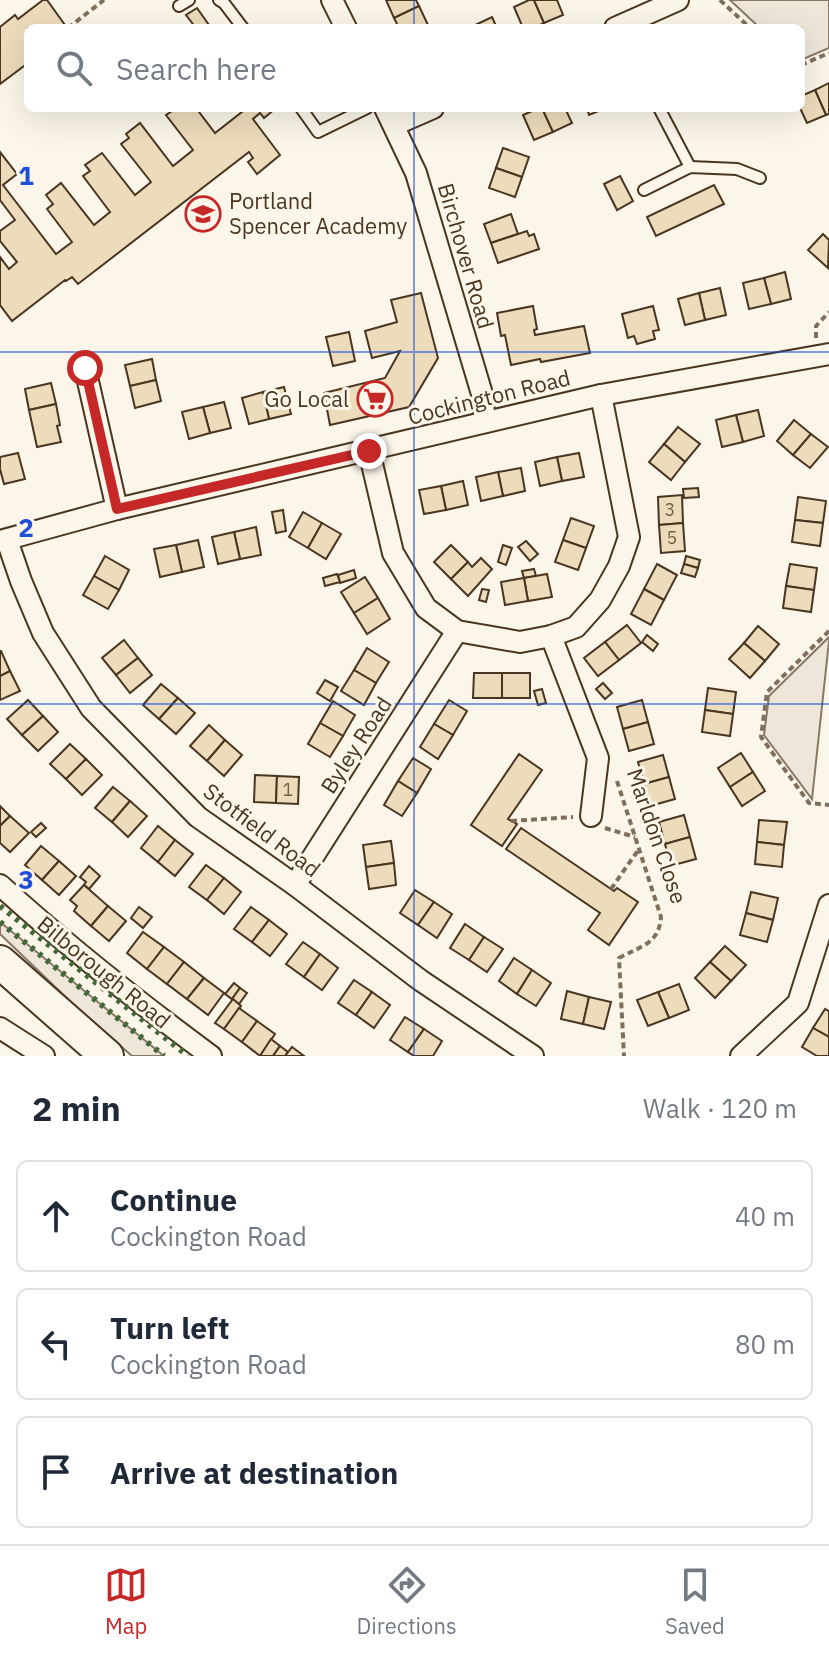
<!DOCTYPE html>
<meta charset="utf-8">
<style>
body{margin:0;font-family:"IBM Plex Sans",sans-serif;background:#f6f6f7;color:#1f2937}
.stop{position:absolute;width:24px;height:24px;margin:-18px;border:6px solid #c62828;border-radius:50%;background:#fff}
.stop.end{background:#c62828;border-color:#fff;box-shadow:0 2px 8px #0008}
.list{margin:0;padding:0;list-style:none}
h2{display:flex;justify-content:space-between;align-items:center;height:104px;margin:0;padding:0 32px;font-size:34px}
h2 small{font-size:26px;font-weight:400;color:#747a83}
.list li{display:grid;grid-template-columns:52px 1fr auto;gap:24px;align-items:center;box-sizing:border-box;height:112px;margin:0 16px 16px;padding:0 16px;border:2px solid #e0e1e3;border-radius:12px}
.list b{display:block;font-size:30px;white-space:nowrap}
.list p{margin:0;font-size:26px;white-space:nowrap;color:#747a83}
.list em{font-size:26px;font-style:normal;color:#747a83}
.icon{flex:none;width:44px;height:44px;fill:none;stroke:currentColor;stroke-width:2;stroke-linecap:round;stroke-linejoin:round}
.map{position:relative;flex:none;width:829px;height:1056px;overflow:hidden}
.search{position:absolute;background:#fff;box-shadow:0 8px 32px #0002;left:24px;right:24px;top:24px;height:88px;display:flex;align-items:center;gap:20px;box-sizing:border-box;padding:0 28px;border-radius:12px;color:#747a83;font-size:30px}
.sheet{height:488px;background:#fff}
nav{display:flex;justify-content:space-around;align-items:center;box-sizing:border-box;height:112px;border-top:2px solid #e0e1e3;background:#fff;font-size:22px;color:#747a83}
nav a{display:grid;justify-items:center;gap:4px}
nav .on{color:#c62828}
.map>svg:first-child{display:block}
.green{fill:#ede6d9;stroke:#887966;stroke-width:2}
.building{fill:#ecdcbc;stroke:#4a3520;stroke-width:2}
.lines{fill:none;stroke-linecap:round;stroke-linejoin:round}
.service-casing{stroke:#4a3520;stroke-width:14}
.minor-casing{stroke:#4a3520;stroke-width:24}
.primary-casing{stroke:#4a3520;stroke-width:36}
.path{stroke:#7f6f5c;stroke-width:4;stroke-dasharray:6 4;stroke-linecap:butt}
.service{stroke:#fbf6e9;stroke-width:10}
.minor{stroke:#fbf6e9;stroke-width:20}
.primary{stroke:#fbf6e9;stroke-width:32}
.hedge{stroke:#436837;stroke-width:6;stroke-dasharray:4 6;stroke-linecap:butt}
.route{stroke:#c62828;stroke-width:10}
.grid{fill:none;stroke:#1d4ed8;stroke-width:2;stroke-opacity:0.55}
.labels{text-anchor:middle;stroke-width:6;stroke-linejoin:round;paint-order:stroke}
.number-label{font-size:18px;fill:#725f47}
.poi-label{font-size:22px;fill:#4a3520;stroke:#fbf6e9;text-anchor:start}
.street-label{font-size:22px;fill:#4a3520;stroke:#fbf6e9}
.grid-label{font-size:26px;text-anchor:middle;font-weight:bold;fill:#1d4ed8;stroke:#fbf6e9;stroke-width:6;stroke-linejoin:round;paint-order:stroke}
</style>
<div class="map">
<svg width="829" height="1056" viewBox="0 0 829 1056">
<rect width="100%" height="100%" fill="#fbf6e9"/>
<!-- green -->
<g class="green">
<polygon points="730,0 829,0 829,48 801,60 801,28 760,28"/>
<polygon points="829,637 829,641 812,799 764,735 769,696"/>
<polygon points="0,922 164,1056 132,1056 72,1003 0,934"/>
</g>
<!-- building -->
<g class="building">
<polygon points="43,0 47,0 65,25 61,28 28,28 28,63 0,84 0,27 15,15 18,19"/>
<polygon points="386,0 416,0 419,6 394,18"/>
<polygon points="529,0 534,0 544,23 534,28 523,28 514,7"/>
<polygon points="534,0 557,0 563,15 544,23"/>
<polygon points="419,6 428,25 422,28 399,28 394,18"/>
<polygon points="197,8 209,25 205,28 196,28 186,15"/>
<polygon points="492,17 497,28 474,28 473,26"/>
<polygon points="829,83 829,114 826,115 815,90"/>
<polygon points="815,90 826,115 807,123 800,108 801,96"/>
<polygon points="170,108 196,108 215,133 247,108 276,108 264,118 260,113 253,119 280,155 257,174 248,162 253,158 249,152 78,284 72,277 66,281 65,280 12,321 0,305 0,257 9,269 17,262 0,241 0,231 15,220 0,200 0,152 17,174 3,185 56,254 72,242 47,209 53,204 46,195 61,183 94,225 110,212 83,176 90,171 85,165 102,153 135,195 151,182 121,144 129,138 126,134 140,123 173,166 193,150 166,115 172,111"/>
<polygon points="539,108 542,108 553,132 534,140 523,115"/>
<polygon points="542,108 565,108 572,123 553,132"/>
<polygon points="587,108 606,108 589,115"/>
<polygon points="503,148 529,157 522,177 496,168"/>
<polygon points="496,168 522,177 515,197 489,188"/>
<polygon points="620,176 633,201 617,210 604,184"/>
<polygon points="714,185 724,204 656,236 647,217"/>
<polygon points="511,214 518,234 491,243 484,224"/>
<polygon points="527,231 529,236 534,234 539,249 498,263 491,243"/>
<polygon points="823,234 829,240 828,268 808,250"/>
<polygon points="785,272 791,299 771,304 764,278"/>
<polygon points="764,278 771,304 749,309 743,283"/>
<polygon points="720,288 726,315 705,320 699,293"/>
<polygon points="421,293 438,358 409,407 330,425 324,393 385,378 400,351 372,358 365,331 397,322 391,300"/>
<polygon points="699,293 705,320 685,325 678,299"/>
<polygon points="533,306 537,329 534,330 535,335 584,326 590,353 541,362 540,359 511,365 505,335 501,336 497,313"/>
<polygon points="653,306 659,330 653,331 655,339 637,344 634,336 628,338 622,314"/>
<polygon points="349,332 355,361 333,366 326,337"/>
<polygon points="152,359 156,380 130,386 125,365"/>
<polygon points="156,380 161,401 135,408 130,386"/>
<polygon points="51,383 56,404 29,410 25,389"/>
<polygon points="284,387 291,414 269,419 263,392"/>
<polygon points="263,392 269,419 249,424 242,398"/>
<polygon points="224,402 231,428 210,433 203,407"/>
<polygon points="56,404 60,425 57,426 61,442 37,447 29,410"/>
<polygon points="203,407 210,433 189,439 182,412"/>
<polygon points="758,410 764,436 743,442 736,415"/>
<polygon points="736,415 743,442 722,447 716,420"/>
<polygon points="794,420 811,434 793,455 777,441"/>
<polygon points="678,427 700,444 685,462 664,444"/>
<polygon points="811,434 828,447 810,468 793,455"/>
<polygon points="664,444 685,462 671,480 649,462"/>
<polygon points="18,453 25,479 4,484 0,469 0,457"/>
<polygon points="579,453 584,477 562,481 557,457"/>
<polygon points="557,457 562,481 540,486 535,462"/>
<polygon points="521,468 525,491 503,496 498,472"/>
<polygon points="498,472 503,496 481,501 476,477"/>
<polygon points="463,481 468,505 446,510 441,486"/>
<polygon points="441,486 446,510 424,514 419,490"/>
<polygon points="698,488 699,497 684,498 683,489"/>
<polygon points="682,495 683,523 659,525 658,497"/>
<polygon points="798,497 826,501 823,523 795,520"/>
<polygon points="283,510 286,531 276,533 272,512"/>
<polygon points="303,512 322,523 308,548 289,537"/>
<polygon points="571,518 594,526 586,548 563,540"/>
<polygon points="795,520 823,523 820,546 792,542"/>
<polygon points="322,523 341,534 326,559 308,548"/>
<polygon points="683,523 685,551 661,553 659,525"/>
<polygon points="256,527 261,555 240,559 234,532"/>
<polygon points="234,532 240,559 218,564 212,537"/>
<polygon points="198,540 204,567 182,572 176,545"/>
<polygon points="563,540 586,548 578,570 555,562"/>
<polygon points="526,541 538,554 530,561 518,547"/>
<polygon points="176,545 182,572 160,577 154,549"/>
<polygon points="451,545 468,562 451,579 434,562"/>
<polygon points="503,545 512,548 506,565 498,562"/>
<polygon points="105,556 129,570 119,590 94,576"/>
<polygon points="686,556 700,560 698,568 684,564"/>
<polygon points="481,558 492,569 468,596 451,579 468,562 472,567"/>
<polygon points="657,564 677,575 664,600 644,589"/>
<polygon points="684,564 698,568 695,577 681,573"/>
<polygon points="790,564 817,568 814,590 786,586"/>
<polygon points="534,569 536,576 524,578 522,571"/>
<polygon points="354,570 356,578 340,583 338,575"/>
<polygon points="337,574 340,582 325,586 323,578"/>
<polygon points="547,574 552,597 528,601 524,578"/>
<polygon points="94,576 119,590 108,609 83,595"/>
<polygon points="365,577 378,598 354,613 341,592"/>
<polygon points="524,578 528,601 505,605 501,582"/>
<polygon points="786,586 814,590 811,612 783,608"/>
<polygon points="482,589 489,590 486,602 479,600"/>
<polygon points="644,589 664,600 651,625 631,614"/>
<polygon points="378,598 390,619 367,634 354,613"/>
<polygon points="627,625 641,643 619,660 605,642"/>
<polygon points="758,626 779,644 765,661 744,643"/>
<polygon points="647,635 658,644 653,651 642,642"/>
<polygon points="124,640 138,658 116,675 102,658"/>
<polygon points="605,642 619,660 598,676 584,658"/>
<polygon points="744,643 765,661 750,678 729,659"/>
<polygon points="367,648 389,662 376,683 354,670"/>
<polygon points="0,651 1,651 10,671 0,676"/>
<polygon points="138,658 152,675 130,693 116,675"/>
<polygon points="354,670 376,683 364,705 341,691"/>
<polygon points="10,671 20,691 0,700 0,676"/>
<polygon points="474,673 502,673 502,698 473,698"/>
<rect x="502" y="673" width="28" height="25"/>
<polygon points="325,680 338,687 330,701 317,693"/>
<polygon points="603,683 612,693 605,699 596,689"/>
<polygon points="161,684 178,698 159,719 143,705"/>
<polygon points="708,688 736,692 733,714 705,710"/>
<polygon points="542,689 546,703 538,705 534,691"/>
<polygon points="178,698 195,713 176,734 159,719"/>
<polygon points="28,700 43,716 22,735 7,719"/>
<polygon points="449,700 467,711 453,735 434,724"/>
<polygon points="642,700 648,722 623,729 617,707"/>
<polygon points="333,701 355,715 343,736 320,723"/>
<polygon points="705,710 733,714 730,736 702,732"/>
<polygon points="43,716 58,732 38,751 22,735"/>
<polygon points="648,722 654,744 629,751 623,729"/>
<polygon points="320,723 343,736 330,757 308,744"/>
<polygon points="434,724 453,735 438,759 420,747"/>
<polygon points="209,725 225,740 207,761 190,746"/>
<polygon points="225,740 242,755 224,776 207,761"/>
<polygon points="70,744 86,759 66,779 50,764"/>
<polygon points="741,753 753,772 730,787 718,768"/>
<polygon points="519,754 542,770 508,819 517,824 502,846 471,825"/>
<polygon points="663,755 669,777 644,784 638,762"/>
<polygon points="413,758 431,769 417,793 398,781"/>
<polygon points="86,759 102,775 82,795 66,779"/>
<polygon points="753,772 765,791 742,806 730,787"/>
<polygon points="255,775 277,776 276,803 254,802"/>
<polygon points="277,776 299,777 298,804 276,803"/>
<polygon points="669,777 675,799 650,806 644,784"/>
<polygon points="398,781 417,793 402,816 384,805"/>
<polygon points="113,787 130,801 112,822 95,808"/>
<polygon points="130,801 147,816 128,837 112,822"/>
<polygon points="0,806 10,816 0,826"/>
<polygon points="684,815 690,837 665,844 659,822"/>
<polygon points="10,816 29,833 10,852 0,843 0,826"/>
<polygon points="759,820 787,822 784,845 757,842"/>
<polygon points="41,823 46,828 36,837 31,832"/>
<polygon points="158,826 175,840 158,862 141,848"/>
<polygon points="521,828 614,891 617,888 638,902 609,945 588,930 600,913 506,849"/>
<polygon points="690,837 696,859 670,866 665,844"/>
<polygon points="175,840 193,854 175,876 158,862"/>
<polygon points="391,841 394,863 366,867 363,845"/>
<polygon points="757,842 784,845 782,867 755,864"/>
<polygon points="41,846 59,861 42,880 25,865"/>
<polygon points="59,861 76,876 59,895 42,880"/>
<polygon points="394,863 396,885 369,889 366,867"/>
<polygon points="206,865 224,878 207,900 189,887"/>
<polygon points="89,866 100,876 89,889 84,885 86,882 80,877"/>
<polygon points="224,878 241,892 224,914 207,900"/>
<polygon points="84,885 108,906 91,926 74,911 77,906 70,900"/>
<polygon points="415,890 434,902 418,925 400,913"/>
<polygon points="751,892 778,898 773,920 746,913"/>
<polygon points="434,902 452,914 437,938 418,925"/>
<polygon points="108,906 126,921 109,941 91,926"/>
<polygon points="139,907 152,917 143,928 131,918"/>
<polygon points="251,907 269,920 252,942 234,929"/>
<polygon points="746,913 773,920 767,942 740,935"/>
<polygon points="269,920 287,934 270,956 252,942"/>
<polygon points="465,924 484,937 469,960 450,948"/>
<polygon points="143,932 164,947 147,969 127,953"/>
<polygon points="484,937 503,949 487,972 469,960"/>
<polygon points="303,942 320,954 304,977 286,964"/>
<polygon points="725,946 746,965 731,981 710,962"/>
<polygon points="164,947 184,962 167,984 147,969"/>
<polygon points="320,954 338,968 322,990 304,977"/>
<polygon points="514,958 532,970 517,994 499,981"/>
<polygon points="184,962 204,978 187,999 167,984"/>
<polygon points="710,962 731,981 715,998 695,978"/>
<polygon points="532,970 551,983 536,1006 517,994"/>
<polygon points="204,978 224,993 208,1015 187,999"/>
<polygon points="354,980 372,992 356,1015 338,1003"/>
<polygon points="234,983 240,988 232,999 225,994"/>
<polygon points="679,984 689,1010 669,1018 658,992"/>
<polygon points="240,988 247,993 239,1004 232,999"/>
<polygon points="567,991 589,997 583,1024 561,1019"/>
<polygon points="372,992 390,1005 374,1028 356,1015"/>
<polygon points="658,992 669,1018 648,1026 637,1000"/>
<polygon points="589,997 611,1002 604,1029 583,1024"/>
<polygon points="233,999 241,1006 224,1029 215,1023"/>
<polygon points="239,1008 257,1021 242,1042 224,1029"/>
<polygon points="825,1009 829,1011 829,1037 813,1028"/>
<polygon points="405,1017 424,1029 408,1052 390,1040"/>
<polygon points="257,1021 275,1034 260,1056 242,1042"/>
<polygon points="813,1028 829,1037 829,1056 817,1056 802,1047"/>
<polygon points="424,1029 442,1041 433,1056 414,1056 408,1052"/>
<polygon points="271,1039 280,1046 273,1056 260,1056"/>
<polygon points="280,1046 288,1052 285,1056 273,1056"/>
<polygon points="292,1047 304,1056 285,1056"/>
</g>
<g class="lines">
<defs>
<g id="service">
<polyline points="219,0 224,3 243,28"/>
<polyline points="179,6 189,0"/>
<polyline points="301,108 318,132 367,108"/>
<polyline points="659,108 690,167"/>
<polyline points="644,190 690,167 737,169 760,178"/>
</g>
<g id="minor">
<polyline points="332,0 346,28"/>
<polyline points="615,28 678,0"/>
<polyline points="385,108 416,173 482,394 485,422"/>
<polyline points="394,125 433,108"/>
<polyline points="85,368 117,509"/>
<polyline points="369,451 393,553 426,608 457,631 520,642 551,636 576,627 600,600 619,566 629,537 601,395"/>
<polyline points="7,540 21,581 43,633 91,708 198,817 295,885 420,980 533,1056"/>
<polyline points="0,541 117,509 601,395 829,354"/>
<polyline points="551,636 598,758 591,816"/>
<path d="M0,885C67,946 138,1002 211,1056"/>
<polyline points="295,885 457,631"/>
<polyline points="0,1028 44,1056"/>
<polyline points="741,1056 798,1003 829,905"/>
</g>
<polyline id="primary" points="0,962 107,1056"/>
</defs>
<!-- service casing -->
<use href="#service" class="service-casing"/>
<!-- minor casing -->
<use href="#minor" class="minor-casing"/>
<!-- primary casing -->
<use href="#primary" class="primary-casing"/>
<!-- path -->
<g class="path">
<polyline points="720,0 750,28"/>
<polyline points="68,28 104,0"/>
<polyline points="801,65 829,53"/>
<polyline points="816,338 816,326 829,312"/>
<polyline points="829,631 767,692 761,737 809,803 829,805"/>
<path d="M617,781L661,917C659,944 641,946 619,958L624,1056"/>
<polyline points="511,821 573,817"/>
<polyline points="605,828 635,837"/>
<polyline points="611,889 639,849"/>
</g>
<!-- service -->
<use href="#service" class="service"/>
<!-- minor -->
<use href="#minor" class="minor"/>
<!-- primary -->
<use href="#primary" class="primary"/>
<!-- hedge -->
<g class="hedge">
<polyline points="0,906 188,1056"/>
<polyline points="0,922 164,1056"/>
</g>
</g>
<g class="lines">
<!-- route -->
<polyline class="route" points="85,368 117,509 369,451"/>
</g>
<!-- grid -->
<path class="grid" d="M414,0V28M414,108V1056M0,352H829M0,704H829"/>
<!-- icons -->
<defs>
<symbol id="school-ring" viewBox="-11 -11 22 22"><circle r="9.5" fill="#fbf6e9" stroke="#c62828" stroke-width="1.5"/><path d="M0-5L7-2L0 1L-7-2ZM-4 1L0 2.5L4 1V4Q0 6-4 4Z" fill="#c62828"/></symbol>
<symbol id="supermarket-ring" viewBox="-11 -11 22 22"><circle r="9.5" fill="#fbf6e9" stroke="#c62828" stroke-width="1.5"/><path d="M-6-5.5h2.5l.6 2H6L4.5 2H-2.5L-4.4-4H-6ZM-1.5 3.2a1.3 1.3 0 1 0 .1 0ZM3 3.2a1.3 1.3 0 1 0 .1 0Z" fill="#c62828"/></symbol>
</defs>
<g fill-rule="evenodd">
<use href="#school-ring" x="183" y="194" width="40" height="40"/>
<use href="#supermarket-ring" x="355" y="379" width="40" height="40"/>
</g>
<g class="labels">
<!-- number labels -->
<g class="number-label">
<text x="670" y="516">3</text>
<text x="672" y="544">5</text>
<text x="288" y="796">1</text>
</g>
<!-- poi labels -->
<g class="poi-label">
<text x="229" y="209">Portland<tspan x="229" dy="25">Spencer Academy</tspan></text>
<text x="349" y="407" text-anchor="end">Go Local</text>
</g>
<!-- street labels -->
<g class="street-label">
<text transform="translate(466 256) rotate(74)" y="8">Birchover Road</text>
<text transform="translate(489 397) rotate(-14)" y="8">Cockington Road</text>
<text transform="translate(356 745) rotate(-57)" y="8">Byley Road</text>
<text transform="translate(262 830) rotate(37)" y="8">Stotfield Road</text>
<text transform="translate(657 836) rotate(71)" y="8">Marldon Close</text>
<text transform="translate(104 972) rotate(39)" y="8">Bilborough Road</text>
</g>
</g>
<g class="grid-label">
<text x="26" y="185">1</text>
<text x="26" y="537">2</text>
<text x="26" y="889">3</text>
</g>
</svg>
<div class="stop" style="left:85px;top:368px"></div>
<div class="stop end" style="left:369px;top:451px"></div>
<div class="search"><svg class="icon" aria-label="search" viewBox="0 0 24 24"><circle cx="10" cy="10" r="6"/><path d="M15 15l6 6"/></svg>Search here</div>
</div>
<section class="sheet">
<h2>2 min<small>Walk · 120 m</small></h2>
<ul class="list">
<li><svg class="icon" aria-label="ahead" viewBox="0 0 24 24"><path d="M12 20V5M6 11l6-6 6 6"/></svg><div><b>Continue</b><p>Cockington Road</p></div><em>40 m</em></li>
<li><svg class="icon" aria-label="left" viewBox="0 0 24 24"><path d="M17 20v-9H6M10 6l-5 5 5 5"/></svg><div><b>Turn left</b><p>Cockington Road</p></div><em>80 m</em></li>
<li><svg class="icon" aria-label="arrive" viewBox="0 0 24 24"><path d="M6 21V4h12l-3 4 3 4H6"/></svg><div><b>Arrive at destination</b></div></li>
</ul>
</section>
<nav>
<a class="on"><svg class="icon" aria-label="map" viewBox="0 0 24 24"><path d="M3 6l6-2 6 2 6-2v14l-6 2-6-2-6 2zM9 4v14M15 6v14"/></svg>Map</a>
<a><svg class="icon" aria-label="directions" viewBox="0 0 24 24"><path d="M12 3l9 9-9 9-9-9zM9 14v-3h6M13 9l2 2-2 2"/></svg>Directions</a>
<a><svg class="icon" aria-label="saved" viewBox="0 0 24 24"><path d="M7 4h10v16l-5-4-5 4z"/></svg>Saved</a>
</nav>
